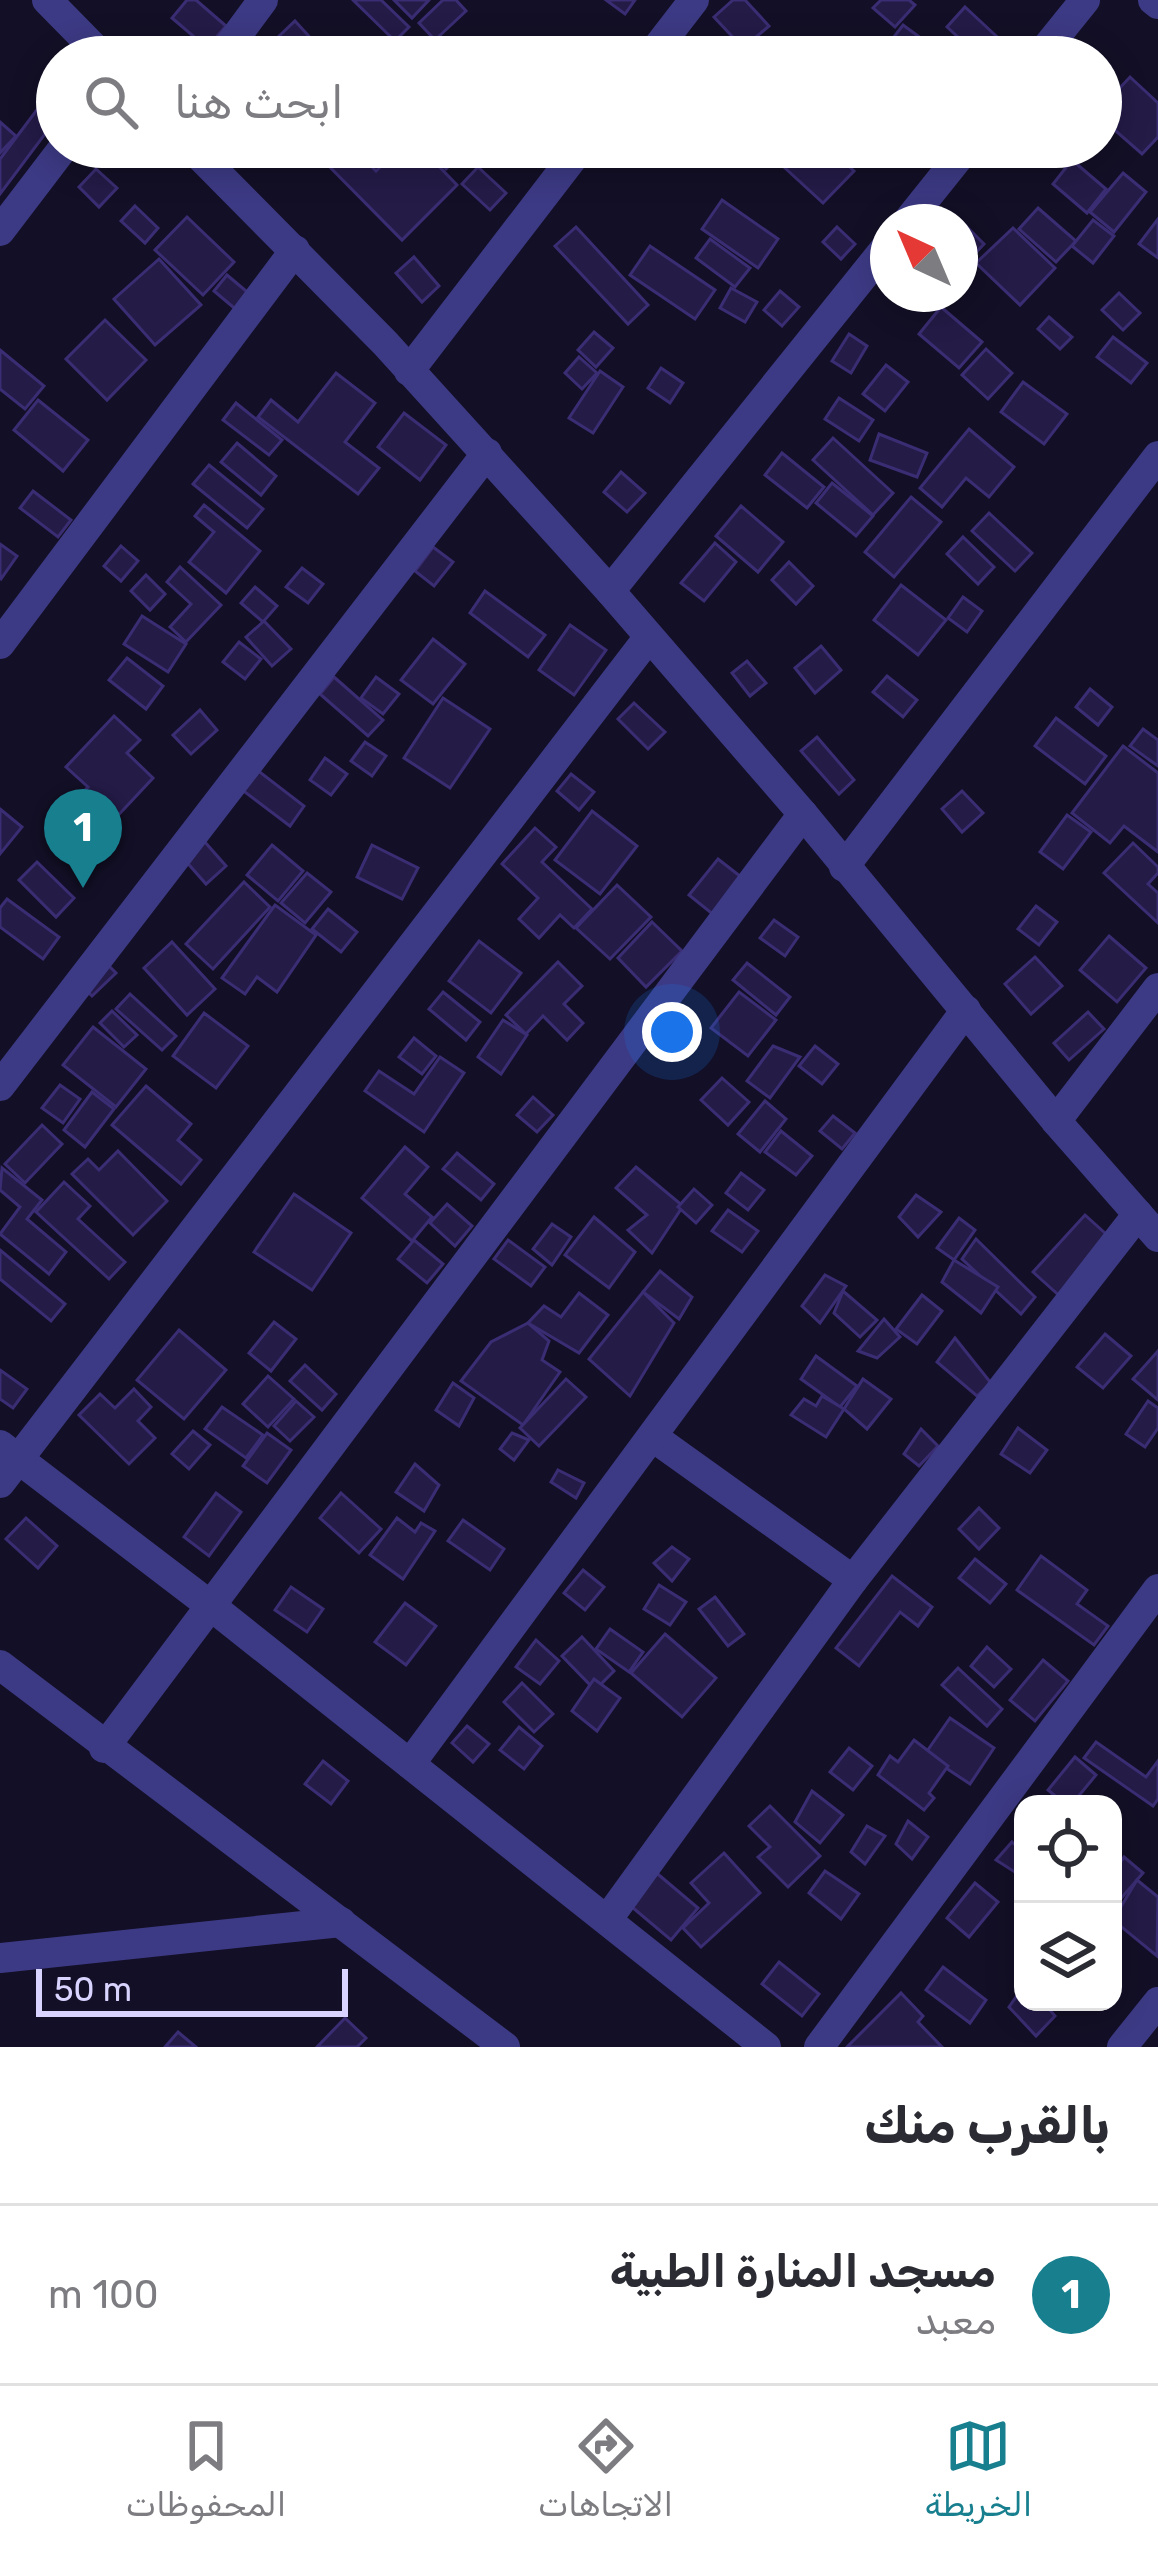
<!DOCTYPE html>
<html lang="ar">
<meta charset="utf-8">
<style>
body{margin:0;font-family:Rubik,"Noto Naskh Arabic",sans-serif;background:#f7f7f7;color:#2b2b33;direction:rtl}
.controls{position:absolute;right:36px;bottom:36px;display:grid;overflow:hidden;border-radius:24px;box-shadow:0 6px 30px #0003}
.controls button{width:108px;height:108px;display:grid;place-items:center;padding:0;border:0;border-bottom:3px solid #e1e1e2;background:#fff;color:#2b2b33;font:60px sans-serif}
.compass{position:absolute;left:870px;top:204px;width:108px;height:108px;border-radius:50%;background:#fff;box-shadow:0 6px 30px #0003;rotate:316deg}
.scale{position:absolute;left:36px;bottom:30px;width:312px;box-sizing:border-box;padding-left:12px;border:6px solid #d9d4ff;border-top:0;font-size:33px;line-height:42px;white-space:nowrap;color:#d9d4ff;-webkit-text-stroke:9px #130f26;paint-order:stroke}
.you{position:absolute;left:672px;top:1032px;width:42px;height:42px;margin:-30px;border:9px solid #fff;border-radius:50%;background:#1a73e8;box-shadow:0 0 0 18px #1a73e833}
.badge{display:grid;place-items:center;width:78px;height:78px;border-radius:50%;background:#187f8f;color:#fff;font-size:39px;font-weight:700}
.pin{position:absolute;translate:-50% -99px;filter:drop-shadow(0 3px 6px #0008)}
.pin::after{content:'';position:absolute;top:63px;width:42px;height:36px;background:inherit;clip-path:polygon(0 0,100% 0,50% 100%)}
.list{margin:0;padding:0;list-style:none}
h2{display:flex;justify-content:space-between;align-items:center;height:156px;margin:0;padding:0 48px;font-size:51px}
h2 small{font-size:39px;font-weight:400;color:#7c7c81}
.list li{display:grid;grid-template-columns:78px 1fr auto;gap:36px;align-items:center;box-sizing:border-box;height:180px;padding:0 48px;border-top:3px solid #e1e1e2}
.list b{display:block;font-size:45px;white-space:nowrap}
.list p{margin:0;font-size:39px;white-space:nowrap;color:#7c7c81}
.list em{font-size:39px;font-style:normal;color:#7c7c81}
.icon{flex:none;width:66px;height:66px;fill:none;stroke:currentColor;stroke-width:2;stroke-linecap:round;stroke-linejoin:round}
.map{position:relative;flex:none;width:1158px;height:2047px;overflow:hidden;direction:ltr}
.search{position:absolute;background:#fff;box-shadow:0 6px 30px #0003;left:36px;right:36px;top:36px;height:132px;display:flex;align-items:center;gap:30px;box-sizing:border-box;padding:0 42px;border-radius:66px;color:#7c7c81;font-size:45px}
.sheet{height:336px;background:#fff}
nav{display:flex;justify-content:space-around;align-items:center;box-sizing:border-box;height:168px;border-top:3px solid #e1e1e2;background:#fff;font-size:33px;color:#7c7c81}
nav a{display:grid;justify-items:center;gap:6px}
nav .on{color:#187f8f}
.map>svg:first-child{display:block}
.building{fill:#241b47;stroke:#3b2d73;stroke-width:3}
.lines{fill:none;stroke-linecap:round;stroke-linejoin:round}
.minor{stroke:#3d3a85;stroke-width:30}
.tertiary{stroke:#3d3a85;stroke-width:30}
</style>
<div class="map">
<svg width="1158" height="2047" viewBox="0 0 1158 2047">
<rect width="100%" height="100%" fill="#130f26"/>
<!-- building -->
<g class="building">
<polygon points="187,0 196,0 226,26 207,48 172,18"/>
<polygon points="353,0 381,0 409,27 395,41"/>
<polygon points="394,0 429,0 412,18"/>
<polygon points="443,0 456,0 466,11 435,40 419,23"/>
<polygon points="606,0 635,0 625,14"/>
<polygon points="733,0 745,0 769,26 743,48 714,17"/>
<polygon points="881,0 909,0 915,5 895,27 873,8"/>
<polygon points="965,7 1008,47 999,57 980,57 947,27"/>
<polygon points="295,21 318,46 305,57 294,57 277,38"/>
<polygon points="903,25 940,52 936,57 893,57 884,50"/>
<polygon points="1130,77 1158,103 1158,137 1142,154 1101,118 1101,108"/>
<polygon points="42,103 57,118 0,194 0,159"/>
<polygon points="0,122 16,136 0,153"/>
<polygon points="310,147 353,147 376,171 400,147 420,147 457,185 402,240"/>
<polygon points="424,147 468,147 446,169"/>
<polygon points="805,147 828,147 854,171 823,203 785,168"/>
<polygon points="1072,160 1106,189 1087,213 1053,184"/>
<polygon points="478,167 506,193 490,210 462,184"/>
<polygon points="96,169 117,188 99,207 79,187"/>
<polygon points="1123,173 1146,192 1114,232 1090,212"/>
<polygon points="722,200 778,239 758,268 702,229"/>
<polygon points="135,206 158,228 145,243 121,221"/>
<polygon points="1038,208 1076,241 1056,262 1019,229"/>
<polygon points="187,217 234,262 203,295 155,250"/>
<polygon points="1158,219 1158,258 1139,244"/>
<polygon points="960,220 984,244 967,262 960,255"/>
<polygon points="1093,220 1114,236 1093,263 1072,246"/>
<polygon points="576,227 648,305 628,324 555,246"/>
<polygon points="837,227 855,244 841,259 823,242"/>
<polygon points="1013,228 1055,268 1020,305 976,263"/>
<polygon points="710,239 750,268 735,287 696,258"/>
<polygon points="650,246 715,290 695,319 630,275"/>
<polygon points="414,257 439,286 422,302 396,273"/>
<polygon points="159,259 201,305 155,345 114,299"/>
<polygon points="227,275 252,296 239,312 214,291"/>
<polygon points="731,288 757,302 745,322 720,308"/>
<polygon points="780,291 799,307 782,326 764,310"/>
<polygon points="1119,293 1140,313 1123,330 1102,310"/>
<polygon points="941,307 982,342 959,368 919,334"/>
<polygon points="1049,317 1072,337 1060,349 1038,329"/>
<polygon points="105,320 146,360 107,400 66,359"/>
<polygon points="594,332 613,348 596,367 578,350"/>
<polygon points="849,334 867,346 851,373 832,361"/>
<polygon points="1113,337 1147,363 1131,383 1097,357"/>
<polygon points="986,349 1012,373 988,399 962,375"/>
<polygon points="0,350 44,386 25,409 0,389"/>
<polygon points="579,357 597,373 582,389 565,373"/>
<polygon points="886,365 908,382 885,411 863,394"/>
<polygon points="661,368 683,383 670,403 648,388"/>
<polygon points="600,371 623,387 593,433 569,418"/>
<polygon points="336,373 375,403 345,442 379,468 358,494 258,417 271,400 298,422"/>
<polygon points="1023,382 1067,414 1044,444 1001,412"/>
<polygon points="839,398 873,420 859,441 825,419"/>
<polygon points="38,400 88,440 63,471 14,430"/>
<polygon points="236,403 282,440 269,455 223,420"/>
<polygon points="404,413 446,445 420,480 378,447"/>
<polygon points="969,429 1014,467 989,497 966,478 942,507 920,488"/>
<polygon points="879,434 927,453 917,477 870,460"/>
<polygon points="833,438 893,493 873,515 813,460"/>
<polygon points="237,443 276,476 261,495 221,462"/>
<polygon points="782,453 824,487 807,508 765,475"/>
<polygon points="209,465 263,509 247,528 193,484"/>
<polygon points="621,472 645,493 627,512 604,492"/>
<polygon points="832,483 873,516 856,536 816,503"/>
<polygon points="33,491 71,520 58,537 20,508"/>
<polygon points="911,497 941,522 894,577 865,552"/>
<polygon points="204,505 260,551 226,593 189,562 214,532 195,516"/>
<polygon points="741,506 783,542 758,572 716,536"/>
<polygon points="989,513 1032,553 1015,571 972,531"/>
<polygon points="963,537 994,567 978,584 947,554"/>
<polygon points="715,543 736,562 704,601 681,583"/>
<polygon points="0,544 17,556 1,579 0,578"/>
<polygon points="121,546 138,561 121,581 104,566"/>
<polygon points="433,547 453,562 434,586 415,571"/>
<polygon points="789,562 813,586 796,604 772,580"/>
<polygon points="180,567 221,605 186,642 170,627 191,604 167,582"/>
<polygon points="302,568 323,584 308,603 286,587"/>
<polygon points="146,575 165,594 150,610 131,591"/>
<polygon points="901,585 946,620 918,655 874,620"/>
<polygon points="255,587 277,606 263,622 241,603"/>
<polygon points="485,591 545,635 528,657 470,613"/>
<polygon points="963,597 982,611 967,632 948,618"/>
<polygon points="142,616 186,644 168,672 124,644"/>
<polygon points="264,621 291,649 272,666 246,637"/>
<polygon points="570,625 606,650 574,695 539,670"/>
<polygon points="433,639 465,664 433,704 401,680"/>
<polygon points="239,642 261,659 245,679 223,662"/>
<polygon points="821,646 841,670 815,693 795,668"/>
<polygon points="127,658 163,686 146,709 109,680"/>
<polygon points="747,661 766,683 750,696 732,673"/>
<polygon points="887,676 917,700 903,717 873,692"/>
<polygon points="334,677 383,720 368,736 320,694"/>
<polygon points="376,677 399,694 383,714 361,698"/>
<polygon points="1090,689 1112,707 1098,725 1076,707"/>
<polygon points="443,698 490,729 450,788 404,758"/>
<polygon points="634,703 665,732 648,749 618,719"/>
<polygon points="200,710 217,730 191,754 173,735"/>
<polygon points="114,716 140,740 127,753 153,778 96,839 66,811 88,787 66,767"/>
<polygon points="1056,718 1106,756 1085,784 1035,746"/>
<polygon points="1143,729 1158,740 1158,766 1130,746"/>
<polygon points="817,737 854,780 839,794 801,751"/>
<polygon points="365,742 386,756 372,776 351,761"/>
<polygon points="1123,746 1158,773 1158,852 1124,826 1110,843 1072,813"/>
<polygon points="325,758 347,774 331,795 310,780"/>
<polygon points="244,760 304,806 290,826 229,780"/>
<polygon points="571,774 594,792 579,810 557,791"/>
<polygon points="962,791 983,813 962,832 942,809"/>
<polygon points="0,809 22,827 0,854"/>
<polygon points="592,811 637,846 600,894 555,860"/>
<polygon points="1067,815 1091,832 1063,869 1040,852"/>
<polygon points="535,828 556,847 542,862 592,909 574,928 560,915 539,938 519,919 538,898 502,864"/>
<polygon points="204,841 226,866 206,884 184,859"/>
<polygon points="1133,843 1158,867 1158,873 1148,884 1158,893 1158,923 1104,873"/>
<polygon points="272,845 303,871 278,901 247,875"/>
<polygon points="372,845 418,868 402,899 357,877"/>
<polygon points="718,859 745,880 715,916 689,895"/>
<polygon points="37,862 74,898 56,917 19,880"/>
<polygon points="307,873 331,892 305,923 281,903"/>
<polygon points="244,882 270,907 213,969 186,944"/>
<polygon points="617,885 651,917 610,959 576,928"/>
<polygon points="7,899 59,937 43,959 0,927 0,908"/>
<polygon points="275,905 316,935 277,992 257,977 245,994 222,978"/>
<polygon points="1036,906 1057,922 1039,945 1018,929"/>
<polygon points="328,909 357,932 341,952 312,929"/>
<polygon points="774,920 798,937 785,956 760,938"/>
<polygon points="652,922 682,951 646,987 618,958"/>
<polygon points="1109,936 1146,968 1117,1002 1080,970"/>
<polygon points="479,941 521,973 491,1013 449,981"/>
<polygon points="172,942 215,989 187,1015 144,968"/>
<polygon points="100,957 116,973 92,996 77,981"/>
<polygon points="1035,957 1062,986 1031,1014 1005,984"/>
<polygon points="558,962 582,986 564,1004 583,1023 567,1040 543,1016 526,1034 506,1015"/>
<polygon points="747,963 790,997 776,1015 733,980"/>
<polygon points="443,992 480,1022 466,1040 429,1009"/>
<polygon points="739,992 776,1020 748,1056 711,1028"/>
<polygon points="130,994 176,1036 162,1050 116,1009"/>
<polygon points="112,1011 137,1035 124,1047 100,1023"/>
<polygon points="1088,1012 1104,1029 1069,1060 1054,1043"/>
<polygon points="204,1013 248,1046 216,1088 173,1056"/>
<polygon points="503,1020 527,1035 501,1074 478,1057"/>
<polygon points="93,1027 146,1069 116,1107 63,1065"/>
<polygon points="414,1038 436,1056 422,1074 399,1057"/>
<polygon points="773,1046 800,1057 770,1098 747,1081"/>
<polygon points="815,1046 838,1064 822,1084 799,1066"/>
<polygon points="440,1057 464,1073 424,1132 365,1091 379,1071 414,1094"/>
<polygon points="722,1078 749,1102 728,1125 701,1100"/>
<polygon points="60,1085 80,1099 63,1123 42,1108"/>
<polygon points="146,1086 191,1124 178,1140 201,1160 181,1184 112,1125"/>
<polygon points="92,1092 114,1109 85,1147 64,1130"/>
<polygon points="533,1097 553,1115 537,1132 517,1115"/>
<polygon points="765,1101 786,1119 760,1152 738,1134"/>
<polygon points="833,1116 855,1133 842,1149 820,1131"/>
<polygon points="42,1125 62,1144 25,1183 5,1164"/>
<polygon points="781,1131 812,1156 796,1175 765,1152"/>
<polygon points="405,1147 428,1167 405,1194 432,1217 412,1241 362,1198"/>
<polygon points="118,1151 167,1201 133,1235 72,1174 88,1159 99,1170"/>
<polygon points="457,1153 494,1184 481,1200 443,1169"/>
<polygon points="636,1167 683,1206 652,1253 628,1230 647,1215 616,1188"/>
<polygon points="2,1168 42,1200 27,1219 66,1252 49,1274 0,1234 20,1207 0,1190"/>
<polygon points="741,1173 764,1190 748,1210 726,1193"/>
<polygon points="64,1182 90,1206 78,1219 125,1262 109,1279 36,1212"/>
<polygon points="694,1189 712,1205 696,1223 678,1207"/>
<polygon points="294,1194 351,1233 312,1290 254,1252"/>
<polygon points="916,1195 941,1212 918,1237 899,1217"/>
<polygon points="447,1204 472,1226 455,1246 430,1223"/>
<polygon points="728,1210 758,1231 742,1252 712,1231"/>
<polygon points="1085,1215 1116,1243 1064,1300 1033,1272"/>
<polygon points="594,1217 635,1252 609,1288 565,1255"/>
<polygon points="959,1218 975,1230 954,1260 937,1248"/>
<polygon points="552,1224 571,1237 552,1265 533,1249"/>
<polygon points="976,1239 1035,1297 1021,1314 962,1259"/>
<polygon points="414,1240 443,1264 427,1283 398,1259"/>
<polygon points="508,1240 545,1267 531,1286 494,1259"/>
<polygon points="0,1250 65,1304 51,1321 0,1279"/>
<polygon points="954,1260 998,1287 981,1313 942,1282"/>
<polygon points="660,1271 692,1297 679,1319 643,1292"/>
<polygon points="825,1275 846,1286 820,1323 802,1306"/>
<polygon points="843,1291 877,1320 860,1337 834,1313"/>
<polygon points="643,1292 674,1323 630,1396 589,1359"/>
<polygon points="579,1293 608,1315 579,1353 528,1323 544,1306 561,1317"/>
<polygon points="922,1295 942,1311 917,1344 896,1329"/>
<polygon points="884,1319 900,1337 877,1358 858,1351"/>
<polygon points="274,1322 296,1339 271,1371 249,1353"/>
<polygon points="528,1323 549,1341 542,1360 560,1372 523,1425 461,1381 491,1342"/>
<polygon points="179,1330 226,1370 184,1419 137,1380"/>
<polygon points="1105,1334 1131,1356 1103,1388 1077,1367"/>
<polygon points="955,1338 991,1383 977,1396 937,1362"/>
<polygon points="1158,1351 1158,1400 1133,1379"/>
<polygon points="816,1356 857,1386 840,1407 801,1379"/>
<polygon points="305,1365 336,1394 322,1410 290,1381"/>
<polygon points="0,1370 27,1389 13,1408 0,1399"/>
<polygon points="268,1376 294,1399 268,1427 243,1404"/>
<polygon points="566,1379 586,1397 539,1446 520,1428"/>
<polygon points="863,1379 891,1399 867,1429 844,1409"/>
<polygon points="453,1383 474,1398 459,1426 436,1410"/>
<polygon points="134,1389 151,1407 138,1421 155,1438 129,1464 79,1415 100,1394 115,1408"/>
<polygon points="822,1396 844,1409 826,1437 791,1415 804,1399 816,1406"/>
<polygon points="296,1401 314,1417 290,1441 274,1426"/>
<polygon points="1148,1401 1158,1408 1158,1428 1145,1447 1126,1434"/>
<polygon points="222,1407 263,1435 246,1458 205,1429"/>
<polygon points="1018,1428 1047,1450 1030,1473 1001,1454"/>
<polygon points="921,1429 938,1446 919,1466 904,1454"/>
<polygon points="193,1431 210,1445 189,1469 172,1454"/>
<polygon points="267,1433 291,1450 267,1483 243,1466"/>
<polygon points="512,1433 529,1440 514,1460 500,1449"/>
<polygon points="415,1464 439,1485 424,1511 396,1492"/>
<polygon points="558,1470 584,1483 576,1498 551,1482"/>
<polygon points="216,1493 241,1512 209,1556 184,1537"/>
<polygon points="341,1493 381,1529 359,1553 320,1518"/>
<polygon points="979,1508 999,1528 979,1549 959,1529"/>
<polygon points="26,1518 57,1546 38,1568 6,1539"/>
<polygon points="397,1518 415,1532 421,1523 435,1531 403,1579 370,1555"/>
<polygon points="463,1520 504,1549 490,1570 448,1541"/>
<polygon points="672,1547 689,1559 672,1581 654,1563"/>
<polygon points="1041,1556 1087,1590 1077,1604 1108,1626 1094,1645 1017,1590"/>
<polygon points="975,1559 1006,1584 990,1603 959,1578"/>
<polygon points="583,1570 604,1587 585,1610 564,1593"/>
<polygon points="892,1576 932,1607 918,1626 900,1612 859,1666 836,1648"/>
<polygon points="659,1585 686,1602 670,1625 644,1609"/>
<polygon points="291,1587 323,1609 307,1632 275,1610"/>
<polygon points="715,1597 744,1634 728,1646 699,1609"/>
<polygon points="405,1603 436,1626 406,1665 375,1642"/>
<polygon points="610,1629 643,1652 629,1672 596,1649"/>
<polygon points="665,1634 716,1678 682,1717 631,1673"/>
<polygon points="582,1637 614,1671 595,1690 562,1656"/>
<polygon points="536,1640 559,1661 540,1684 516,1667"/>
<polygon points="987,1647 1011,1669 994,1687 971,1666"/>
<polygon points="1043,1660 1068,1681 1035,1721 1010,1700"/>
<polygon points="958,1668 1002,1709 987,1726 942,1685"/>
<polygon points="594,1679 620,1698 597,1731 572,1711"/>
<polygon points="522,1683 553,1714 534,1732 504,1702"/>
<polygon points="950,1718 994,1748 970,1784 925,1754"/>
<polygon points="467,1726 489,1744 473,1762 452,1743"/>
<polygon points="519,1727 542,1746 524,1769 500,1750"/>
<polygon points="914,1740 948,1766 929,1793 934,1798 924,1810 878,1775 890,1756 898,1762"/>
<polygon points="1096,1742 1146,1777 1158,1761 1158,1799 1153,1806 1084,1758"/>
<polygon points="849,1748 872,1766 853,1790 830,1772"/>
<polygon points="1075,1757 1096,1775 1072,1804 1065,1804 1048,1790"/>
<polygon points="323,1761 348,1781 331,1804 305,1784"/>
<polygon points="812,1791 843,1815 820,1843 795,1822"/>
<polygon points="770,1806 820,1856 788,1887 758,1857 770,1847 749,1826"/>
<polygon points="908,1821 928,1837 912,1859 896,1844"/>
<polygon points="867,1826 885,1836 865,1864 851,1852"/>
<polygon points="1012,1842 1023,1852 1021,1876 996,1860"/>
<polygon points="724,1853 760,1893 701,1947 683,1928 709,1903 691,1883"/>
<polygon points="1124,1857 1143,1873 1117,1903 1113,1899 1113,1874"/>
<polygon points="653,1870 698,1908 671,1940 626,1902"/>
<polygon points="825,1871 859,1894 841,1919 809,1893"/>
<polygon points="1137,1880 1158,1897 1157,1956 1113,1920"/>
<polygon points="975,1883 998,1902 969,1937 947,1918"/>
<polygon points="779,1962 819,1994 802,2016 762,1984"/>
<polygon points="943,1967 986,2000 970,2023 926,1990"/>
<polygon points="1023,1987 1023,2002 1043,2002 1055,2016 1036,2036 1009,2007"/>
<polygon points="901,1993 923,2016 918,2022 942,2047 847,2047"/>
<polygon points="345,2018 366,2038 357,2047 317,2047"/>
<polygon points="178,2032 196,2047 165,2047"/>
</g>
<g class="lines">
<!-- minor -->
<g class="minor">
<polyline points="47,0 103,57"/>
<polyline points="1153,0 1158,4"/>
<polyline points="221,57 263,0"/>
<polyline points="650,57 694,0"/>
<polyline points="1039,57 1085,0"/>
<polyline points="191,147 385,343 610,591 803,814 1056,1121 1158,1237"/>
<polyline points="907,222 967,147"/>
<polyline points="0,231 64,147"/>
<polyline points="409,371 581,147"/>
<polyline points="610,591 888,245"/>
<polyline points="0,644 295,250"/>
<polyline points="844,867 1158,456"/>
<polyline points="0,1086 487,453"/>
<polyline points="1056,1121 1158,988"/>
<polyline points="653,1437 853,1580"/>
<polyline points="0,1445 211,1606 766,2047"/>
<polyline points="0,1483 649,637"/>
<polyline points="104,1748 803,814"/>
<polyline points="410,1764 966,1010"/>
<polyline points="607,1920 853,1580 1138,1214"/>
<polyline points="0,1958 341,1922"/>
<polyline points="819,2047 1158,1589"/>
<polyline points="1122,2047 1158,2002"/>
</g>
<!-- tertiary -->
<polyline class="tertiary" points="0,1665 505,2047"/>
</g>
</svg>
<div class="controls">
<button><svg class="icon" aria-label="locate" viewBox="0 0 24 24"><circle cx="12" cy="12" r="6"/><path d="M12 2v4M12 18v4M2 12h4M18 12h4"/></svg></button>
<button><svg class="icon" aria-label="layers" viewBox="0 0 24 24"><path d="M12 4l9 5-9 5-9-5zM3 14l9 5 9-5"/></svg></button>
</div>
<svg class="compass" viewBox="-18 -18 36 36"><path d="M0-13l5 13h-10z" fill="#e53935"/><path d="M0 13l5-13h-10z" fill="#7c7c81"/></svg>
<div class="scale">50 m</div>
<div class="you"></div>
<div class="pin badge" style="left:83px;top:888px">1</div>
<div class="search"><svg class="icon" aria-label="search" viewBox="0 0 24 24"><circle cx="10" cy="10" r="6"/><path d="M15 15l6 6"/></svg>ابحث هنا</div>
</div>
<section class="sheet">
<h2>بالقرب منك<small></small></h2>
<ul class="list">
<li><span class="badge">1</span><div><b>مسجد المنارة الطبية</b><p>معبد</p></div><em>100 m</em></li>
</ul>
</section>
<nav>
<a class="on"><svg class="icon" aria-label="map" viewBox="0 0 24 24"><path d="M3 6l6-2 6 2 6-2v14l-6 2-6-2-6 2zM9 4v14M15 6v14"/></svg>الخريطة</a>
<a><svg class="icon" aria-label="directions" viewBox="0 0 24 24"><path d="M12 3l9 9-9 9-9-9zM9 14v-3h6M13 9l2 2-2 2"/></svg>الاتجاهات</a>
<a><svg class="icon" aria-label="saved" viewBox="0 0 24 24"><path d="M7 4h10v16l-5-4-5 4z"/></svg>المحفوظات</a>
</nav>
